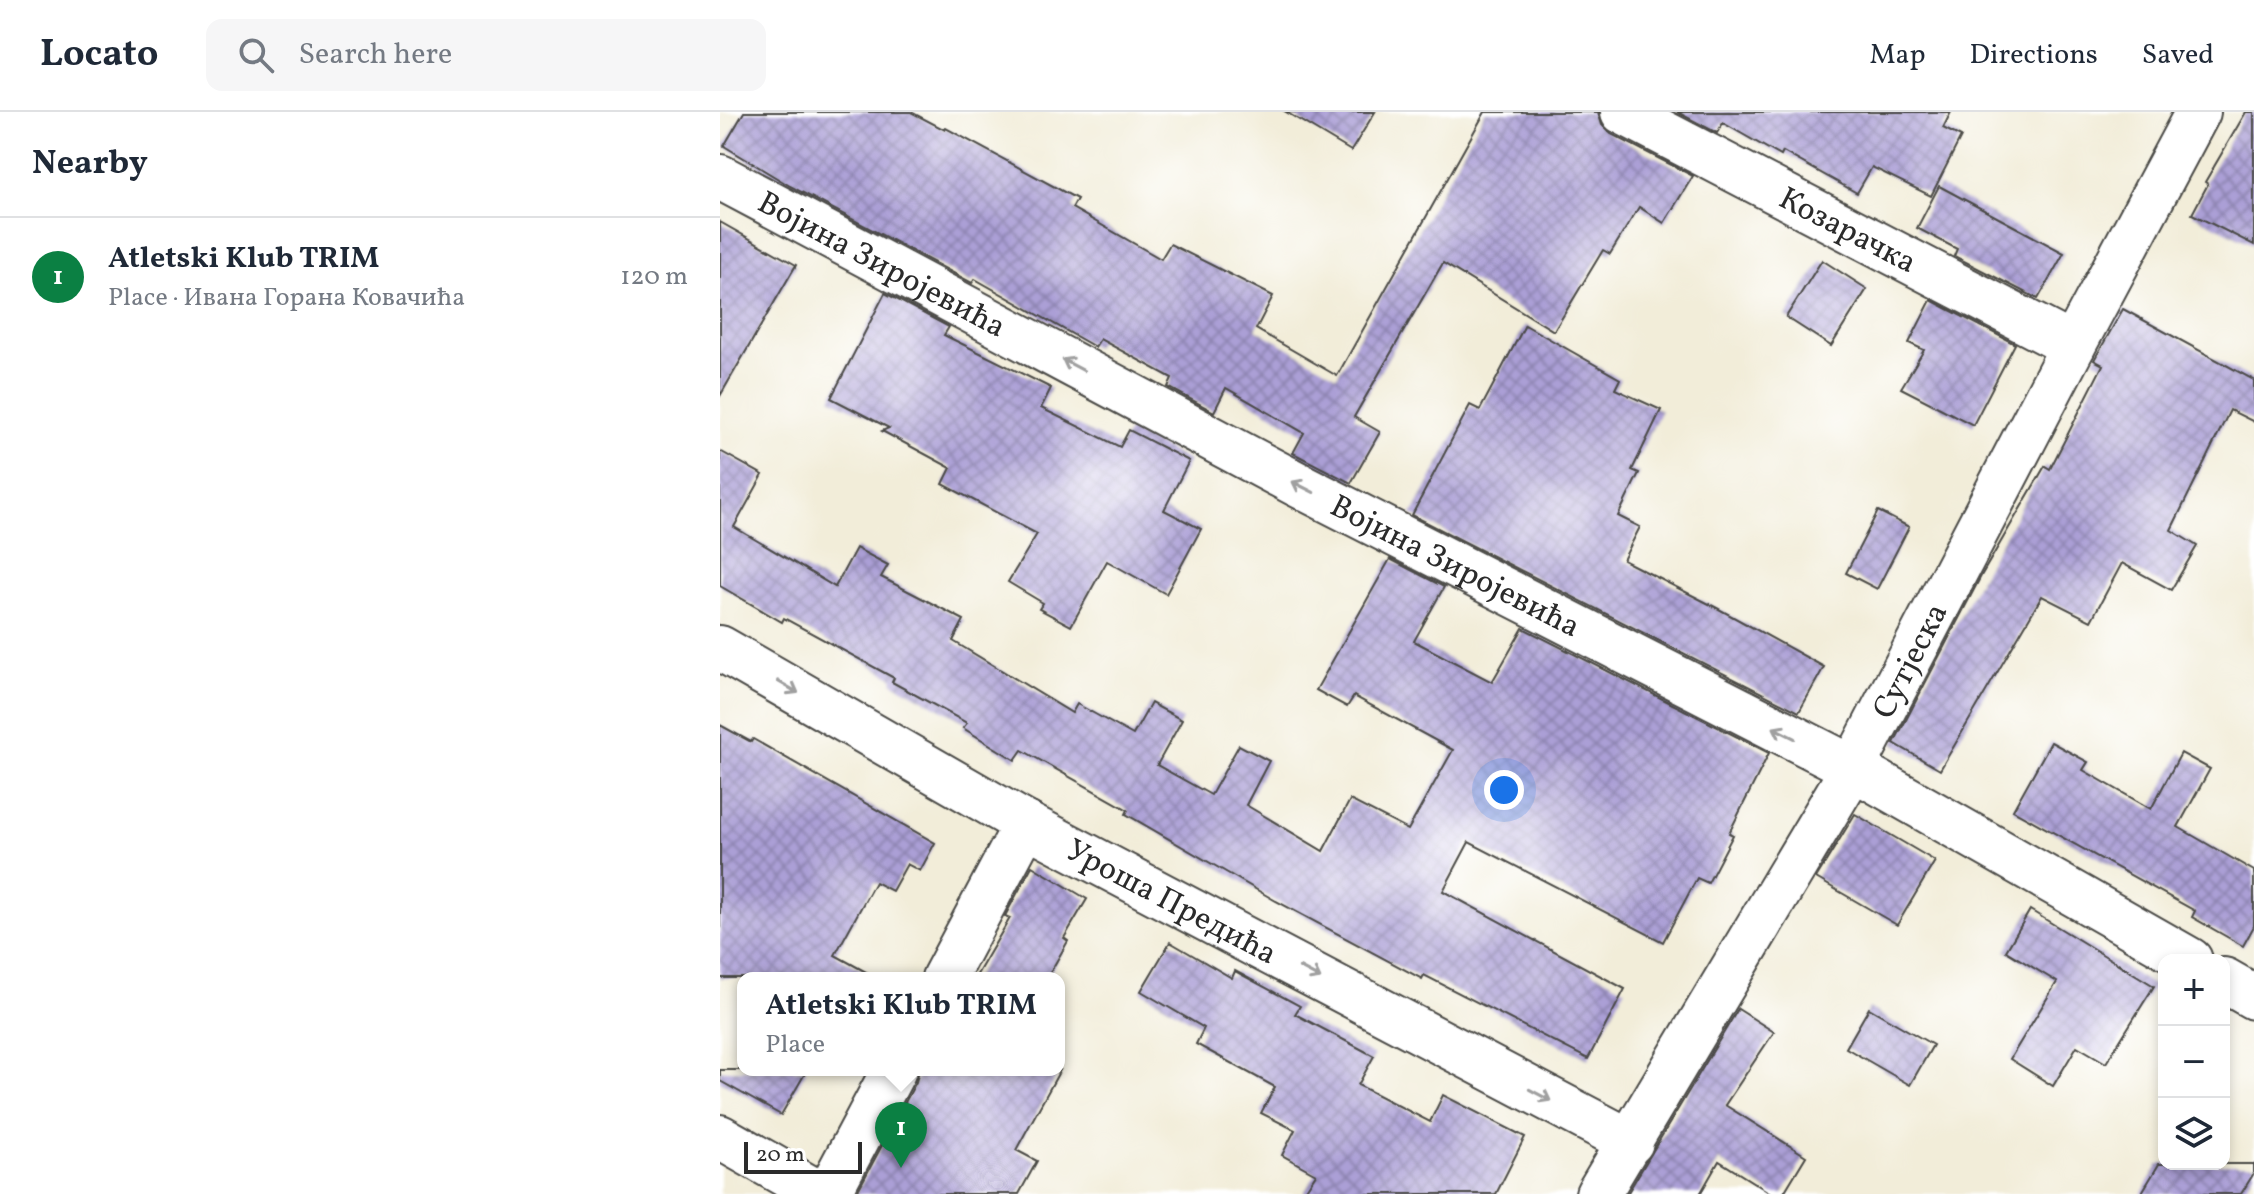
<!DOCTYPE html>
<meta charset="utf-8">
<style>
body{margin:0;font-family:Vollkorn,serif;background:#f6f6f7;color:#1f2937}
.controls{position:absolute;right:24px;bottom:24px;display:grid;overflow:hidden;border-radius:16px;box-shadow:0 4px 12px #0003}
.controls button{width:72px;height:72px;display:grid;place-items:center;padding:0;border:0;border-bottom:2px solid #e0e1e3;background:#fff;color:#1f2937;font:40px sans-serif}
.scale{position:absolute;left:24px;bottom:20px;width:118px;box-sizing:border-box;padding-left:8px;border:4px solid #2b2b2b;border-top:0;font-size:22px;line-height:28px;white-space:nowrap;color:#2b2b2b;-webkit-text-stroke:6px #fff;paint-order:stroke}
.you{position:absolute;left:784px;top:678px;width:28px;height:28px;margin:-20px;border:6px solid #fff;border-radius:50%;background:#1a73e8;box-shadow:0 0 0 12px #1a73e833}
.badge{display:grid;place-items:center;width:52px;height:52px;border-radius:50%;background:#0b8043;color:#fff;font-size:26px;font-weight:700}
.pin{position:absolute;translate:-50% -66px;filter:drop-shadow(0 2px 4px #0008)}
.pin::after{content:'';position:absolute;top:42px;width:28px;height:24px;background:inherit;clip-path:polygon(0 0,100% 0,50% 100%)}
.popup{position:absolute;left:17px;top:860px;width:328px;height:104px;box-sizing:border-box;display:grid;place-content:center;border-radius:16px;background:#fff;filter:drop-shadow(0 2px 6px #0005);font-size:26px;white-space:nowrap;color:#747a83}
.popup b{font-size:30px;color:#1f2937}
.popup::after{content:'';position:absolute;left:50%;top:100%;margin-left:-16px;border:16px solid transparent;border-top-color:#fff}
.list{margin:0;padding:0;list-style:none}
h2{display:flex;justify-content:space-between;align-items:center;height:104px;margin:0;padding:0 32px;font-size:34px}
h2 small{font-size:26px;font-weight:400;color:#747a83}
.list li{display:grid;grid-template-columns:52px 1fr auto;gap:24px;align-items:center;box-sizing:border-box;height:120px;padding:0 32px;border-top:2px solid #e0e1e3}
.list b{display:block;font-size:30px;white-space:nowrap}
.list p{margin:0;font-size:26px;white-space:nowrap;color:#747a83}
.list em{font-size:26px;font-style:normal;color:#747a83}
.icon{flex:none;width:44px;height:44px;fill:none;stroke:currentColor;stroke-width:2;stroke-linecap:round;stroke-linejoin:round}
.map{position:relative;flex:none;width:1534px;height:1082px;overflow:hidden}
header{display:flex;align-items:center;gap:48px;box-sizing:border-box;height:112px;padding:0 40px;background:#fff;border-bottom:2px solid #e0e1e3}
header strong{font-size:38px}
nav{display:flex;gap:44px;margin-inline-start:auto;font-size:28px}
.search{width:560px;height:72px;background:#f6f6f7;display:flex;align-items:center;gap:20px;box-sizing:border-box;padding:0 28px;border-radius:16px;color:#747a83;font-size:30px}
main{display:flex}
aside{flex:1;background:#fff}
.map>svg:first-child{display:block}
.building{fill:url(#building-cross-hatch)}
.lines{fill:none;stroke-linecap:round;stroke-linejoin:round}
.minor-casing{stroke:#494845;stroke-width:48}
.minor{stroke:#fff;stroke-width:44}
.oneway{stroke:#a0a0a0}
.labels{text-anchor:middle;stroke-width:7;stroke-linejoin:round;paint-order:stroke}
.street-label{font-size:32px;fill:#2b2b2b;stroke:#fff}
</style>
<header>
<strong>Locato</strong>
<div class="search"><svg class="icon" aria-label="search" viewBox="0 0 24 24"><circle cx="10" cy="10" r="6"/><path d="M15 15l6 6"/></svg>Search here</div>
<nav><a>Map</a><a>Directions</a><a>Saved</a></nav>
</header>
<main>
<aside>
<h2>Nearby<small></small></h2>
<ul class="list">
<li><span class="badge">1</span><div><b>Atletski Klub TRIM</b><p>Place · Ивана Горана Ковачића</p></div><em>120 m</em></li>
</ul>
</aside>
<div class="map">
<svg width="1534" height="1082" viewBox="0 0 1534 1082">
<defs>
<pattern id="building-cross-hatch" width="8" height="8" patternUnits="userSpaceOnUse" patternTransform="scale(2)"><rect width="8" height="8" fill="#ab9fd6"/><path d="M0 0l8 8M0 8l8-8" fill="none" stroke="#8b82ae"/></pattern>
</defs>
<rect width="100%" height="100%" fill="#fff"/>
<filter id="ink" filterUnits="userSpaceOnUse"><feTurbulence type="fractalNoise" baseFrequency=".0125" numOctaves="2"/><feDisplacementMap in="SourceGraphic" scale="16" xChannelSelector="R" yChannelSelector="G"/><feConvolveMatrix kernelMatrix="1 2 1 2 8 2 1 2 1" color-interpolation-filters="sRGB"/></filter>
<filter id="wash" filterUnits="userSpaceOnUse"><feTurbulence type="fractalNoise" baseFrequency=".006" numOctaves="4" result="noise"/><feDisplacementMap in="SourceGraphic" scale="32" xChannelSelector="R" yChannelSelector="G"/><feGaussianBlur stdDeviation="1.8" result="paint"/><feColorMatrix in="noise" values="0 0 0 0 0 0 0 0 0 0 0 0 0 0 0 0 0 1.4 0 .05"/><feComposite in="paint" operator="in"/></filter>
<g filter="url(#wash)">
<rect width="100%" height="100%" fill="#f2edd9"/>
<g id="blocks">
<!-- building -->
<g class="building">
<polygon points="24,0 191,0 225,18 226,16 357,87 352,96 441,147 450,132 553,184 536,217 617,264 765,0 878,0 882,13 891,22 973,64 944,111 919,95 890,142 883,138 834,219 723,151 634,305 660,320 631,371 573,341 584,321 506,276 494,300 448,275 452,266 380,227 375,235 255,167 252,171 70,74 4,34"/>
<polygon points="566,0 655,0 631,39"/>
<polygon points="957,0 1231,0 1223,16 1241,25 1211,84 1152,55 1137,81 1063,40 1061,44 1003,11 997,21"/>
<polygon points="1526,0 1534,0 1534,133 1472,102 1488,72 1485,70"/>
<polygon points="1219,74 1344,141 1318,187 1234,144 1237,137 1197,116"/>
<polygon points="0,110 76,153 0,284"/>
<polygon points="1102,148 1147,177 1111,234 1066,205"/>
<polygon points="165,181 229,215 224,223 331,276 321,296 400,335 409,318 469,349 444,398 481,417 446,482 387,449 351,514 319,497 323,491 288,470 317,422 223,372 231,356 162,319 169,316 111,286"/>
<polygon points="1211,188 1295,232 1253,313 1181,276 1204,238 1189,231"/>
<polygon points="1403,197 1534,268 1534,310 1510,298 1451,418 1477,434 1451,478 1402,451 1371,509 1322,484 1220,658 1174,631 1261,464 1325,354 1330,357 1383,253 1374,248"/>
<polygon points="805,213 900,267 895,277 941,298 912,358 919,361 898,404 920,415 903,448 997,496 1104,555 1079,600 692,403 750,293 760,298"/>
<polygon points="0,339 43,363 14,415 115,475 136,436 168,453 161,465 244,508 233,529 352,601 357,592 413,623 431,591 462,608 437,653 491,683 519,633 549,649 526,693 603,739 630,688 688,718 733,638 634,584 627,595 596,578 670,447 724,475 694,529 772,570 803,516 1049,641 1009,721 1013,723 988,771 977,766 943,830 749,730 723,779 905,877 868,947 704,863 702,867 556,789 406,702 408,698 302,638 295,648 243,616 247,611 172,570 174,566 64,506 62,510 0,474"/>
<polygon points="1158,399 1189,415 1157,477 1126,461"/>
<polygon points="0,613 31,630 33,627 215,731 200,759 187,752 172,779 155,770 115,843 157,866 0,866"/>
<polygon points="1331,630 1368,650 1363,658 1431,697 1461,641 1490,657 1458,715 1534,759 1534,814 1523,834 1472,805 1475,799 1293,698"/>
<polygon points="1135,702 1215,749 1177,813 1096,766"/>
<polygon points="312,754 367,787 344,826 348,829 327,866 255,866 290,806 285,804"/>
<polygon points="1310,798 1434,874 1386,951 1357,934 1333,974 1290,947 1337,870 1286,839"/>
<polygon points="450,830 512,866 515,859 580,894 575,902 654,944 638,973 710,1010 723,983 805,1025 776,1082 583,1082 596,1062 562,1043 575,1018 541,1001 555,975 476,932 484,916 421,879"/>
<polygon points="1149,896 1213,933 1190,973 1126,936"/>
<polygon points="1018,897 1054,920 1005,993 1086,1044 1063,1082 1052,1082 999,1049 980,1082 907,1082"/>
<polygon points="0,958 87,958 61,1003 0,969"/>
<polygon points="199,958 340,958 296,1038 317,1049 299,1082 136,1082 196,970"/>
<polygon points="1439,1052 1534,1052 1534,1061 1521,1082 1421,1082"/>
</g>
</g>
</g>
<g filter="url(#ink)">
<use href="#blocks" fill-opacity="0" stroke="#494845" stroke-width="2"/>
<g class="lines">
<defs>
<g id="minor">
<path id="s1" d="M903,0L1353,234"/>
<path id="s2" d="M0,65L577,372L1133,656L1470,848"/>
<path id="s3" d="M0,536L306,712L911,1030"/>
<polyline points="224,866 306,712"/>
<polyline points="1504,868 1534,885"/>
<polyline points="0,1025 100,1082"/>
<polyline points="108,1082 174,958"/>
<path id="s4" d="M878,1082L1133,656L1353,234L1478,0"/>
</g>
</defs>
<!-- minor casing -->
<use href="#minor" class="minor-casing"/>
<!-- minor -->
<use href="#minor" class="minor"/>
</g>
<!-- one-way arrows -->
<defs><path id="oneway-shaft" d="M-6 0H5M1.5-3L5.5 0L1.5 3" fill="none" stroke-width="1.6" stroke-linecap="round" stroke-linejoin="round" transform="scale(2)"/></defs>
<g class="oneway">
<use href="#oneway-shaft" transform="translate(353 253) rotate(-152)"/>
<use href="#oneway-shaft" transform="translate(583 375) rotate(-153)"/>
<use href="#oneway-shaft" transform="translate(68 575) rotate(30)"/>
<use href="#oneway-shaft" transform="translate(1064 621) rotate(-153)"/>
<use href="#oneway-shaft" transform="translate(590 861) rotate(28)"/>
<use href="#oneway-shaft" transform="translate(820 983) rotate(28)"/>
</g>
</g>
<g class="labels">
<!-- street labels -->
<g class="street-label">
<text dy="11" stroke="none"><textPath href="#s1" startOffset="254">Козарачка</textPath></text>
<text dy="11" stroke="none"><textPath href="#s2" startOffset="184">Војина Зиројевића</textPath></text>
<text dy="11" stroke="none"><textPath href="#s2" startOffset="832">Војина Зиројевића</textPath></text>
<text dy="11" stroke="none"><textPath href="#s4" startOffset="618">Сутјеска</textPath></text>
<text dy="11" stroke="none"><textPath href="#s3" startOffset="518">Уроша Предића</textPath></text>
</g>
</g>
</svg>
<div class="controls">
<button>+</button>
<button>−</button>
<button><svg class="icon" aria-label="layers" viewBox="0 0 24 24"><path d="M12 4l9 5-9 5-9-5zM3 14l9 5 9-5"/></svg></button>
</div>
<div class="scale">20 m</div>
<div class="you"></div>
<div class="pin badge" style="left:181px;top:1056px">1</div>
<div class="popup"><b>Atletski Klub TRIM</b>Place</div>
</div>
</main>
